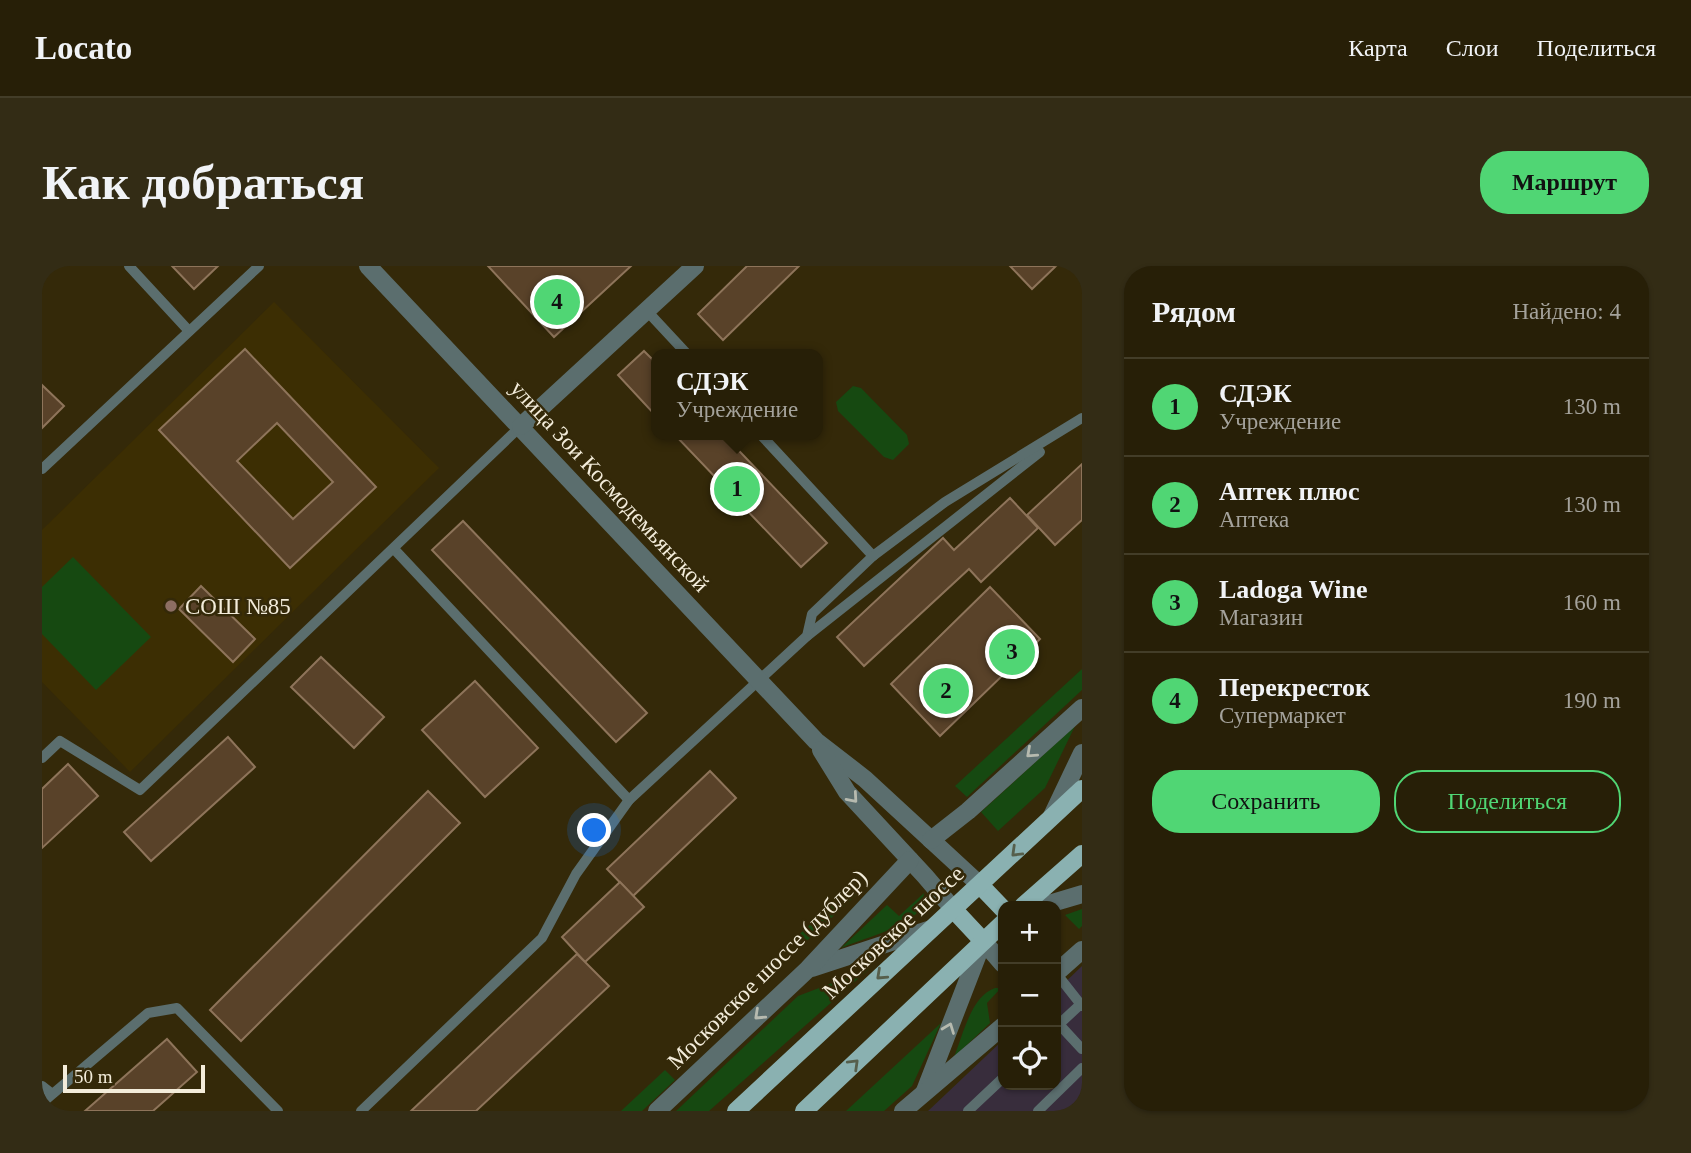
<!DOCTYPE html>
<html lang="ru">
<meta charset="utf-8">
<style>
body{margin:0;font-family:"Times New Roman",serif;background:#332c15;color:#f1f3f6}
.controls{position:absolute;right:21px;bottom:21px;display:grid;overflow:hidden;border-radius:14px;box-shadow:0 2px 5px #0004}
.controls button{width:63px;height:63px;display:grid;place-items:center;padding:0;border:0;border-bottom:2px solid #433d28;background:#271f07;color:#f1f3f6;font:35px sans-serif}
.scale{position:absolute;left:21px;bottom:18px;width:142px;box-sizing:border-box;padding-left:7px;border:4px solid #f3ecda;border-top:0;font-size:19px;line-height:24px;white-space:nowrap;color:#f3ecda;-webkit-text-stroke:5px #342909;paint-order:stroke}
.you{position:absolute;left:553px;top:565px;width:24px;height:24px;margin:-18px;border:5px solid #fff;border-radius:50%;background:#1a73e8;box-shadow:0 0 0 10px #1a73e833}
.badge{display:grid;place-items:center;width:46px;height:46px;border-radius:50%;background:#50d674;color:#111;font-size:23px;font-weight:700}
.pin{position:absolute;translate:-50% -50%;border:4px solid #fff;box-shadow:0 2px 7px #0006}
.popup{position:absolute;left:609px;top:83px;width:172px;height:91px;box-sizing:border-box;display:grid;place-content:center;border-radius:14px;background:#271f07;filter:drop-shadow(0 2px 5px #0005);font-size:23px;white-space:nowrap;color:#a4a29b}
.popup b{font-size:26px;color:#f1f3f6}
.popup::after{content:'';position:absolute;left:50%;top:100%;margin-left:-14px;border:14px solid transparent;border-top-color:#271f07}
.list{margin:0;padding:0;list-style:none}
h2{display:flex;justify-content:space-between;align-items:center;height:91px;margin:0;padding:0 28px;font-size:30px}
h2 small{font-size:23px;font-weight:400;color:#a4a29b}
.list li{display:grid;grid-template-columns:46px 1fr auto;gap:21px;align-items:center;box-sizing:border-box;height:98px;padding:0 28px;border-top:2px solid #433d28}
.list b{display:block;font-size:26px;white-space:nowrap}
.list p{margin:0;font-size:23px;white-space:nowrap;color:#a4a29b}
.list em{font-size:23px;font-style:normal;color:#a4a29b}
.actions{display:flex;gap:14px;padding:21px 28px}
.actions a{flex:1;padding:16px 0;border:2px solid #50d674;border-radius:28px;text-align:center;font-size:24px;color:#50d674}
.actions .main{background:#50d674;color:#111}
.icon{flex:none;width:38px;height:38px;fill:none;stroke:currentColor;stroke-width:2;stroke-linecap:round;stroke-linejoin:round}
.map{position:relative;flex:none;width:1040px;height:845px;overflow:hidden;border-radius:28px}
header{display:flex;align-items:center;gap:42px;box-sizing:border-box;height:98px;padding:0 35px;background:#271f07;border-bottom:2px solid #433d28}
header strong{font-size:33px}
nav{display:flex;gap:38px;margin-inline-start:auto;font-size:24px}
.intro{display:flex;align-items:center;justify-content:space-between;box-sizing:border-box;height:168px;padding:0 42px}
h1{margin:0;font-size:49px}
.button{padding:18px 32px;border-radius:28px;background:#50d674;color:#111;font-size:24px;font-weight:700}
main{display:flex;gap:42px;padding:0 42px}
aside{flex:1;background:#271f07;border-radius:28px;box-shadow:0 2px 5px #0004}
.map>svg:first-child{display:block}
.commercial{fill:#382d3c}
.built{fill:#3c2e03}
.green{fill:#164911}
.building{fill:#594229;stroke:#8e745a;stroke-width:2;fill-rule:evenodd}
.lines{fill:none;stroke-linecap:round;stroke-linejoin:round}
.service{stroke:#5b6e6e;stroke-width:10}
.minor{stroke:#5b6e6e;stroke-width:18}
.primary{stroke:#8ab1b1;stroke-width:18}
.oneway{stroke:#b6baaf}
.oneway2{stroke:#565f4c}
.education-dot{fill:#8d6e63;stroke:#342909;stroke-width:2.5}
.labels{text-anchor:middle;stroke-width:5;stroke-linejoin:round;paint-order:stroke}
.street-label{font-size:23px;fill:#f3ecda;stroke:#342909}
.poi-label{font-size:23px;fill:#f3ecda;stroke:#342909;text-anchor:start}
</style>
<header>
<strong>Locato</strong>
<nav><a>Карта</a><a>Слои</a><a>Поделиться</a></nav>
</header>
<div class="intro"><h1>Как добраться</h1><a class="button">Маршрут</a></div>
<main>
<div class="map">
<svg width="1040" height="845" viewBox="0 0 1040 845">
<rect width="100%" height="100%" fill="#342909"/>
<!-- commercial -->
<polygon class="commercial" points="1040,700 1040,845 886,845 961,774 961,819 1014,819 1014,725"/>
<!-- built -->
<polygon class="built" points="232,36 397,202 88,506 0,416 0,264"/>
<!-- green -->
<g class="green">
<polygon points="811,120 819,122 865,169 867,178 851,194 842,191 796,145 794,136"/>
<polygon points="31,291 109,371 54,424 0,368 0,321"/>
<polygon points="1040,403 1040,424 925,531 913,520"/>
<polygon points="1033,460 1003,522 956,565 939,546"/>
<polygon points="806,624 814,629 756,683 749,676"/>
<path d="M882,627C881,635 880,642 875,647C859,663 820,673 799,682L845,639L857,650Z"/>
<polygon points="1040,643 1040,660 1037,663 1023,649"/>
<polygon points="827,703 667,845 634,845 756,730"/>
<path d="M953,722H959L945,737L948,757L912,791C921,769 929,730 953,722Z"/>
<polygon points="899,757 870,820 842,845 804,845"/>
<polygon points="623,804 633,814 600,845 579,845"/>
</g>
<!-- building -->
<g class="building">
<polygon points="130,0 176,0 152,23"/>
<polygon points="446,0 589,0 512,71"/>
<polygon points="705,0 757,0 681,74 656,48"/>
<polygon points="968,0 1014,0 990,23"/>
<path d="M203,83L334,221L248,302L117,164ZM235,157L291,216L251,253L195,195Z"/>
<polygon points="602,85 614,97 614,150 576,109"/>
<polygon points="0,119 22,140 0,162"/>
<polygon points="633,169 682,169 785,277 759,301"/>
<polygon points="1040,198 1040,254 1013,279 985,249"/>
<polygon points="968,232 996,262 939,316 927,303 822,400 795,371 901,272 912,284"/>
<polygon points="421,255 605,447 574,476 390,284"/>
<polygon points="159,320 213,373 191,396 137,343"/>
<polygon points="948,321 998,373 898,470 849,418"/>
<polygon points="279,391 342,451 312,482 249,421"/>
<polygon points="433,415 496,482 443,531 380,464"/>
<polygon points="186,471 213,501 109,595 82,566"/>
<polygon points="26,498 56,530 0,582 0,523"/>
<polygon points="668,505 694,532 591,630 565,603"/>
<polygon points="386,525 418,557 199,775 168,744"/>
<polygon points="578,616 602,641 543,696 520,671"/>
<polygon points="535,688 567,720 434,845 369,845"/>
<polygon points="125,773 155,806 111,845 43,845"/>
</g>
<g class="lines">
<!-- service -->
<g class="service">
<polyline points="87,0 147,65"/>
<polyline points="605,45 645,88"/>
<polyline points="719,169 831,290"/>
<polyline points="0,203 217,0"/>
<polyline points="352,283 587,534"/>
<polyline points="765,370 998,186"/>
<polyline points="0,492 18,475 98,524 479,160"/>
<polyline points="1014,707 1040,740"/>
<polyline points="1014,755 1040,783"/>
<polyline points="1014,761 1040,737"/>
<polyline points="0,820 9,827"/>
<polyline points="0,837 106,747 135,742 236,845"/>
<polyline points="319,845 500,672 534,608 587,534 765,370 770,348 831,290 903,236 1040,152"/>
<polyline points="926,845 961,812"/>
<polyline points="996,845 1040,802"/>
</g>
<!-- minor -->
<g class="minor">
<polyline points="326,0 774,475 823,513 938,619"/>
<polyline points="479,160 653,0"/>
<polyline points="779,484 805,526 883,610 912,644"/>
<polyline points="1010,550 1040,487"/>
<polyline points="889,574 926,545 1040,442"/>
<polyline points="1000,640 1040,628"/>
<polyline points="770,702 889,663"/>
<polyline points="1014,707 1040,684"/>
<polyline points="883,825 941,675 961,698"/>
<polyline points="615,845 766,703 868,594"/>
<polyline points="861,845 961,760"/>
</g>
<!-- primary -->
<g class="primary">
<polyline points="938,619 961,643"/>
<polyline points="981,640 1040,588"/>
<polyline points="912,644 941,675"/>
<polyline points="694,845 1040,523"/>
<polyline points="762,845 961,657"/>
</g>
</g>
<!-- one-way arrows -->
<defs><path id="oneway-chevron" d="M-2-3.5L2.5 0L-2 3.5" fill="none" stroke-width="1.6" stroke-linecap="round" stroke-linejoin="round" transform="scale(1.75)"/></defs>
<g class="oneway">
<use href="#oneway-chevron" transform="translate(989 487) rotate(138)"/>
<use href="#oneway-chevron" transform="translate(811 532) rotate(49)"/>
<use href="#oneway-chevron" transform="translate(717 749) rotate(137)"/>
<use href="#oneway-chevron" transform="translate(907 762) rotate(-69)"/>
</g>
<g class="oneway2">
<use href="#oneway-chevron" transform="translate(974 586) rotate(136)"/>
<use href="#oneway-chevron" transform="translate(839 709) rotate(137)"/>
<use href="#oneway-chevron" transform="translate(812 798) rotate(-44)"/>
</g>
<!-- markers -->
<circle class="education-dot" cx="129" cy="340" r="7"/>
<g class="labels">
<!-- street labels -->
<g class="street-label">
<text transform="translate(568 220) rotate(47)" y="8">улица Зои Космодемьянской</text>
<text transform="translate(851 666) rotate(-43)" y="8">Московское шоссе</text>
<text transform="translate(725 703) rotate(-45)" y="8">Московское шоссе (дублер)</text>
</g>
<!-- poi labels -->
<g class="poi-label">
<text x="143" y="348">СОШ №85</text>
</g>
</g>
</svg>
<div class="controls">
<button>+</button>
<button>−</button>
<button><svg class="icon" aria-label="locate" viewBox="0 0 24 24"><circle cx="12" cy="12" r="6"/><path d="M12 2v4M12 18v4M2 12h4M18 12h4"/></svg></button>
</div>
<div class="scale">50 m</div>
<div class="you"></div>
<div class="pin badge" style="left:695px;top:223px">1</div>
<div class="popup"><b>СДЭК</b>Учреждение</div>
<div class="pin badge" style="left:904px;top:425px">2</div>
<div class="pin badge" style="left:970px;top:386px">3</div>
<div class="pin badge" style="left:515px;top:36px">4</div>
</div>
<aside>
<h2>Рядом<small>Найдено: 4</small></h2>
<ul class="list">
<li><span class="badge">1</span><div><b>СДЭК</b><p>Учреждение</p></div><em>130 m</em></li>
<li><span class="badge">2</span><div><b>Аптек плюс</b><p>Аптека</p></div><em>130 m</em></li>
<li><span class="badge">3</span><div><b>Ladoga Wine</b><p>Магазин</p></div><em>160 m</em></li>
<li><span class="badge">4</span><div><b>Перекресток</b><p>Супермаркет</p></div><em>190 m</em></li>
</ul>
<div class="actions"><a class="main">Сохранить</a><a>Поделиться</a></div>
</aside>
</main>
